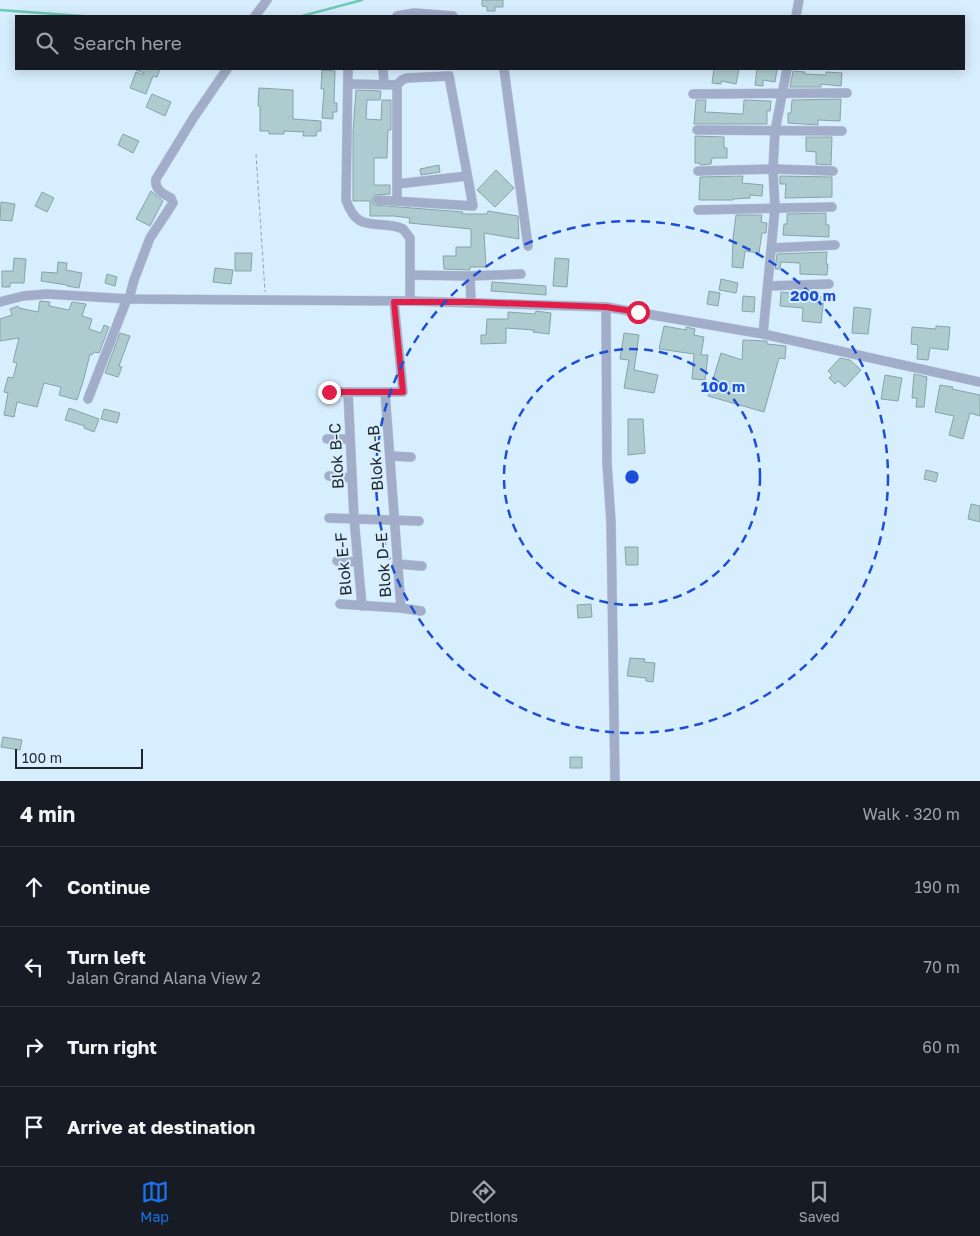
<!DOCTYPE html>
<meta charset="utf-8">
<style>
body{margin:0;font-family:"Golos Text",sans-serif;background:#20242c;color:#f1f3f6}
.scale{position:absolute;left:15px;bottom:12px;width:128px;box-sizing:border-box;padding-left:5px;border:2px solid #1f272d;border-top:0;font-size:14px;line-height:18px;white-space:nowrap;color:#1f272d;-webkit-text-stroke:4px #d7eefe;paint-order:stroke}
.stop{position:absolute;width:15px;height:15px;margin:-11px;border:4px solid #e11d48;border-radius:50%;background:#fff}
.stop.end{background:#e11d48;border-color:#fff;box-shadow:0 1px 5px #0008}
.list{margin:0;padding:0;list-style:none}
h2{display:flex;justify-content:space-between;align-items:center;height:65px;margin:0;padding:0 20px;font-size:21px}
h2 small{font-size:16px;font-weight:400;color:#9ea1a6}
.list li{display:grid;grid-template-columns:32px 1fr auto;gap:15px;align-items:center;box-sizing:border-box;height:80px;padding:0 20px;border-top:1px solid #363941}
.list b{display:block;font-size:19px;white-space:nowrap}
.list p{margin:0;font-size:16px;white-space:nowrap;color:#9ea1a6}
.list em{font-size:16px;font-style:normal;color:#9ea1a6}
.icon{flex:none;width:28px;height:28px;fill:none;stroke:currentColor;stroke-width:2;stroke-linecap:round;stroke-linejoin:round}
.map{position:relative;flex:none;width:980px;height:781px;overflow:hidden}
.search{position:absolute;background:#171b24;box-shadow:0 2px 12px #0003;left:15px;right:15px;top:15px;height:55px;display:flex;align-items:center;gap:12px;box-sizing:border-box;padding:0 18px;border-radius:0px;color:#9ea1a6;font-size:19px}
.sheet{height:385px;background:#171b24}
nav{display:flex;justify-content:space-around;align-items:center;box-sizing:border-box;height:70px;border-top:1px solid #363941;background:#171b24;font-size:14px;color:#9ea1a6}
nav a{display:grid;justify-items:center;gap:2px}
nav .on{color:#1a73e8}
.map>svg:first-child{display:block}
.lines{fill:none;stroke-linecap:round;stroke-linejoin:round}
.stream{stroke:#6dcbb5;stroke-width:2.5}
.building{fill:#aeccd0;stroke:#86a3a8}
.minor-casing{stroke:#b6cad8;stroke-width:10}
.path{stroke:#93a4b0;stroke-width:1;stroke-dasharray:4 2.5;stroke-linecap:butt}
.minor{stroke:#a2adca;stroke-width:9}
.route{stroke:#e11d48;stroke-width:6}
.ring{fill:none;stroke:#1d4ed8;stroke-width:2.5;stroke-dasharray:9 6}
.labels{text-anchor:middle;stroke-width:4;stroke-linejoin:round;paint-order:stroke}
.street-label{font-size:16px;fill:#1f272d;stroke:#d7eefe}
.centre{fill:#1d4ed8;stroke:#d7eefe;stroke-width:2.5}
.ring-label{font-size:15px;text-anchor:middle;font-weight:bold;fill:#1d4ed8;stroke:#d7eefe;stroke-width:4;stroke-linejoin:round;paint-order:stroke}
</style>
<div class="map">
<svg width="980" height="781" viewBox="0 0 980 781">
<rect width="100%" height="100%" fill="#d7eefe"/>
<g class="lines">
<!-- stream -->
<g class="stream">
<polyline points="0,10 82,16"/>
<polyline points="302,16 362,0"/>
</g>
</g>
<!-- building -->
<g class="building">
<polygon points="482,0 503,0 503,7 495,7 495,11 487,11 487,7 482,6"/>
<polygon points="136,69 160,69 157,77 153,76 146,94 130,88 136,72 143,75 144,73 136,70"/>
<polygon points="714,69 739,69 736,84 721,81 721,84 712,83"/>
<polygon points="757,69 777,69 775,82 763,80 763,86 755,85"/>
<polygon points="322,70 335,71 334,103 337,103 337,112 333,112 333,119 322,118 324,89 321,89"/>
<polygon points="793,71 805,72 804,74 826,75 826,72 842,73 841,86 821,84 821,87 790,87"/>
<polygon points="259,88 293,90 293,119 321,121 321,131 317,131 316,136 303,136 304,132 284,131 284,134 269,134 269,131 260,131 260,106 258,106"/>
<polygon points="356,90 381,91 380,100 367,100 366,119 381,120 382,100 391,100 391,130 388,130 387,158 374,158 374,185 390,185 390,194 375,195 372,200 374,205 463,212 462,214 487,214 488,211 518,216 519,239 484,233 486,267 470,267 470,270 444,269 443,256 456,256 456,247 471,247 471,229 409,223 410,218 394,216 370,216 370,201 353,201 353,132"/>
<polygon points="152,94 171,102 165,116 146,107"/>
<polygon points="841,99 840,121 818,120 818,125 788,123 788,113 791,113 792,100"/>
<polygon points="696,100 706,100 705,112 743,114 744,100 771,101 770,111 767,111 767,124 694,124"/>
<polygon points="123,134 139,141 133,153 118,145"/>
<polygon points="695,136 724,137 724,148 727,148 727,158 712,158 711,164 700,165 700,163 695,163"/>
<polygon points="806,137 832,137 831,165 816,164 816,152 806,151"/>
<polygon points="439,165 440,172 421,175 420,169"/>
<polygon points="496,170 514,188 495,207 477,190"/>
<polygon points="743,176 742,183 763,185 762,196 750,195 750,198 733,199 733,200 699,200 700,177"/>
<polygon points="780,176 832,177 832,197 785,198 786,184 780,184"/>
<polygon points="151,191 163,201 150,226 136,219"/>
<polygon points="42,192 54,198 47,212 35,206"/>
<polygon points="1,202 15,204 12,221 0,220"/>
<polygon points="826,213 826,225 829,225 829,237 783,235 784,224 787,224 787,214"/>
<polygon points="736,215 762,215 761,222 767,223 766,233 762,233 759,253 745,251 743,268 732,267 733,238"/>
<polygon points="827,252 826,264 828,264 827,275 800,274 800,263 781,262 780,269 775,269 777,254"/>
<polygon points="235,253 252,253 251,271 235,271"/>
<polygon points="14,258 26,259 24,283 10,283 10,287 2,287 2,271 13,271"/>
<polygon points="555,258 569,259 567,287 553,286"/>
<polygon points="58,262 67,263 66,270 82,273 79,288 67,286 67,285 41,281 42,272 57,273"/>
<polygon points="215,268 233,270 231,284 213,282"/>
<polygon points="107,274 117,277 115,286 105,283"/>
<polygon points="721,279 738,283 736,293 719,290"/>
<polygon points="492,282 546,286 546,295 491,291"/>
<polygon points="709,291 720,293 718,306 707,304"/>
<polygon points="781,292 824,297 821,323 802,321 803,308 780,306"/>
<polygon points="743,296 755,297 754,312 742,311"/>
<polygon points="40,301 50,302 49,306 69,310 72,302 86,304 82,316 92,319 89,329 101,333 104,325 109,327 99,353 94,352 92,355 90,354 83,382 77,400 59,395 61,387 44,383 37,407 17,402 14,417 4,415 8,393 4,392 8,377 13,378 17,363 13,362 19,338 0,341 0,319 12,315 10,309 18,306 19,308 38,312"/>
<polygon points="854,307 871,309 868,334 852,333"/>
<polygon points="536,311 551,313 549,334 533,332 534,330 506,328 506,343 481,344 481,335 486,335 487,319 508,319 508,312 535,314"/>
<polygon points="664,326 686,330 686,327 695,329 694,335 704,337 701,355 708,355 705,380 692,379 694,354 659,349"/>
<polygon points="936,326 950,327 948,350 930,348 928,360 917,359 918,345 911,344 912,327 936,329"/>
<polygon points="120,333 130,336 119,366 122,367 118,377 105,373"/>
<polygon points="624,333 639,335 634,370 658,375 654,393 624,388 629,360 620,359"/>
<polygon points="743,340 767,341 767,344 786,346 785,359 779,358 764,412 708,396 721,353 742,360"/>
<polygon points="840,358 850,360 861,370 845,387 838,381 835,384 829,378 832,375 828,371"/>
<polygon points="914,374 927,377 924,407 916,407 917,398 912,398"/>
<polygon points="885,375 902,378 898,401 881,399"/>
<polygon points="940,385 953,387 952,389 980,395 980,416 970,413 963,439 949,435 954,416 935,412"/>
<polygon points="69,408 99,419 94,432 84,428 85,426 65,420"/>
<polygon points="104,409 120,413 117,423 101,419"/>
<polygon points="628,419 643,419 645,453 628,455"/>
<polygon points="926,470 938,473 936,482 924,479"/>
<polygon points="971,504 980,506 980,522 968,519"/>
<polygon points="625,547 638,547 638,565 626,565"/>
<polygon points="591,604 592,617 578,618 577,605"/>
<polygon points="630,658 645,659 644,662 655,663 653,682 646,681 646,678 627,676"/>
<polygon points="3,737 22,740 20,750 1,747"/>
<rect x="570" y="757" width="12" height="11"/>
</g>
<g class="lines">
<defs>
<g id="minor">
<polyline points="255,16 267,0"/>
<polyline points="397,16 414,13 453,16"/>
<polyline points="796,16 799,0"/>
<path d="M348,69L346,200C357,231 370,221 398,227L403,229L410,238V301"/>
<polyline points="383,69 384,84"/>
<polyline points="504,69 528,246"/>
<polyline points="348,84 397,85"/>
<polyline points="693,94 847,93"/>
<polyline points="697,130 842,131"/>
<polyline points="698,171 773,169 833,171"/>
<polyline points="397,184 467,176"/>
<polyline points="378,200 473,206 449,76 407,78 402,80 397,85 397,201"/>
<polyline points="698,210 832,207"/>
<polyline points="772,248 835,245"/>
<polyline points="410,275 470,276 521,274"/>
<polyline points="470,276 471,303"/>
<polyline points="769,286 829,284"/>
<path d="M129,299L134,280L150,238L173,203L171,198C163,194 154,189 156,179L194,117L227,69"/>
<polyline points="0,302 23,296 47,294 129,299 410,301 606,307 763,334 980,382"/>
<polyline points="606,307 607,463 611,522 615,781"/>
<polyline points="763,334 775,208 773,169 775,131 787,69"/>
<polyline points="329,392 403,392 394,302"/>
<polyline points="348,392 354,518 362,606"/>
<polyline points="385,392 401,608"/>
<polyline points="88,399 127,299"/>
<polyline points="327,439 350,439"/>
<polyline points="390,456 411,457"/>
<polyline points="329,476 352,478"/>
<polyline points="329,518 419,521"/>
<polyline points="337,561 358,562"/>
<polyline points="397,564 422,566"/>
<polyline points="340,604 401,608 421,611"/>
</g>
</defs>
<!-- minor casing -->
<use href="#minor" class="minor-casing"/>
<!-- path -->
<polyline class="path" points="256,154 265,292"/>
<!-- minor -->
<use href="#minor" class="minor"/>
</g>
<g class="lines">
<!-- route -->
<polyline class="route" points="329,392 403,392 394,302 471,302 606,307 638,312"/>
</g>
<!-- distance rings -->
<g class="ring">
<circle cx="632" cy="477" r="128"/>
<circle cx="632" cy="477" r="256"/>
</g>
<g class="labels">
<!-- street labels -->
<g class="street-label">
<text transform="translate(336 456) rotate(-93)" y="6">Blok B-C</text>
<text transform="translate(375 458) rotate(-94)" y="6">Blok A-B</text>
<text transform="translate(343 564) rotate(-95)" y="6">Blok E-F</text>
<text transform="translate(383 565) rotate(-94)" y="6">Blok D-E</text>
</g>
</g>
<circle cx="632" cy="477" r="8" class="centre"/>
<g class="ring-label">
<text x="813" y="301">200 m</text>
<text x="723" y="392">100 m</text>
</g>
</svg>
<div class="scale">100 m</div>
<div class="stop" style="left:638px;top:312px"></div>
<div class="stop end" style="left:329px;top:392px"></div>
<div class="search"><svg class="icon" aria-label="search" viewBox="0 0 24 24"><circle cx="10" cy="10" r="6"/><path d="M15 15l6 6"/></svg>Search here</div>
</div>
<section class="sheet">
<h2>4 min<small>Walk · 320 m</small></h2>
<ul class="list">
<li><svg class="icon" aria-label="ahead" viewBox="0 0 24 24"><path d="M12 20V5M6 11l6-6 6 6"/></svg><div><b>Continue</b></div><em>190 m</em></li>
<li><svg class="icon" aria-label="left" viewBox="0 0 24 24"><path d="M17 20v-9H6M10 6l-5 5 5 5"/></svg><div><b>Turn left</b><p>Jalan Grand Alana View 2</p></div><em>70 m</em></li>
<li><svg class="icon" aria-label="right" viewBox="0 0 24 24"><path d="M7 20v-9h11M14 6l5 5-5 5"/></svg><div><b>Turn right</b></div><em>60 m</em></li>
<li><svg class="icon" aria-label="arrive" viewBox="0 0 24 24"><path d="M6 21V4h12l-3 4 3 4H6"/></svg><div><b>Arrive at destination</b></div></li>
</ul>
</section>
<nav>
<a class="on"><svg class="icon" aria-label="map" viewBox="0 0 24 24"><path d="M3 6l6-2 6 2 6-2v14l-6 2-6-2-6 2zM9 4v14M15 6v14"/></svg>Map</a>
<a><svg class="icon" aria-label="directions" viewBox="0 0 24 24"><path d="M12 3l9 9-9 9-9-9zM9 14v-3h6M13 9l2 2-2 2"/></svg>Directions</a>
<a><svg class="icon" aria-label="saved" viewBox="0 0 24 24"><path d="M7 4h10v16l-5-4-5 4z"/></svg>Saved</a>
</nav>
